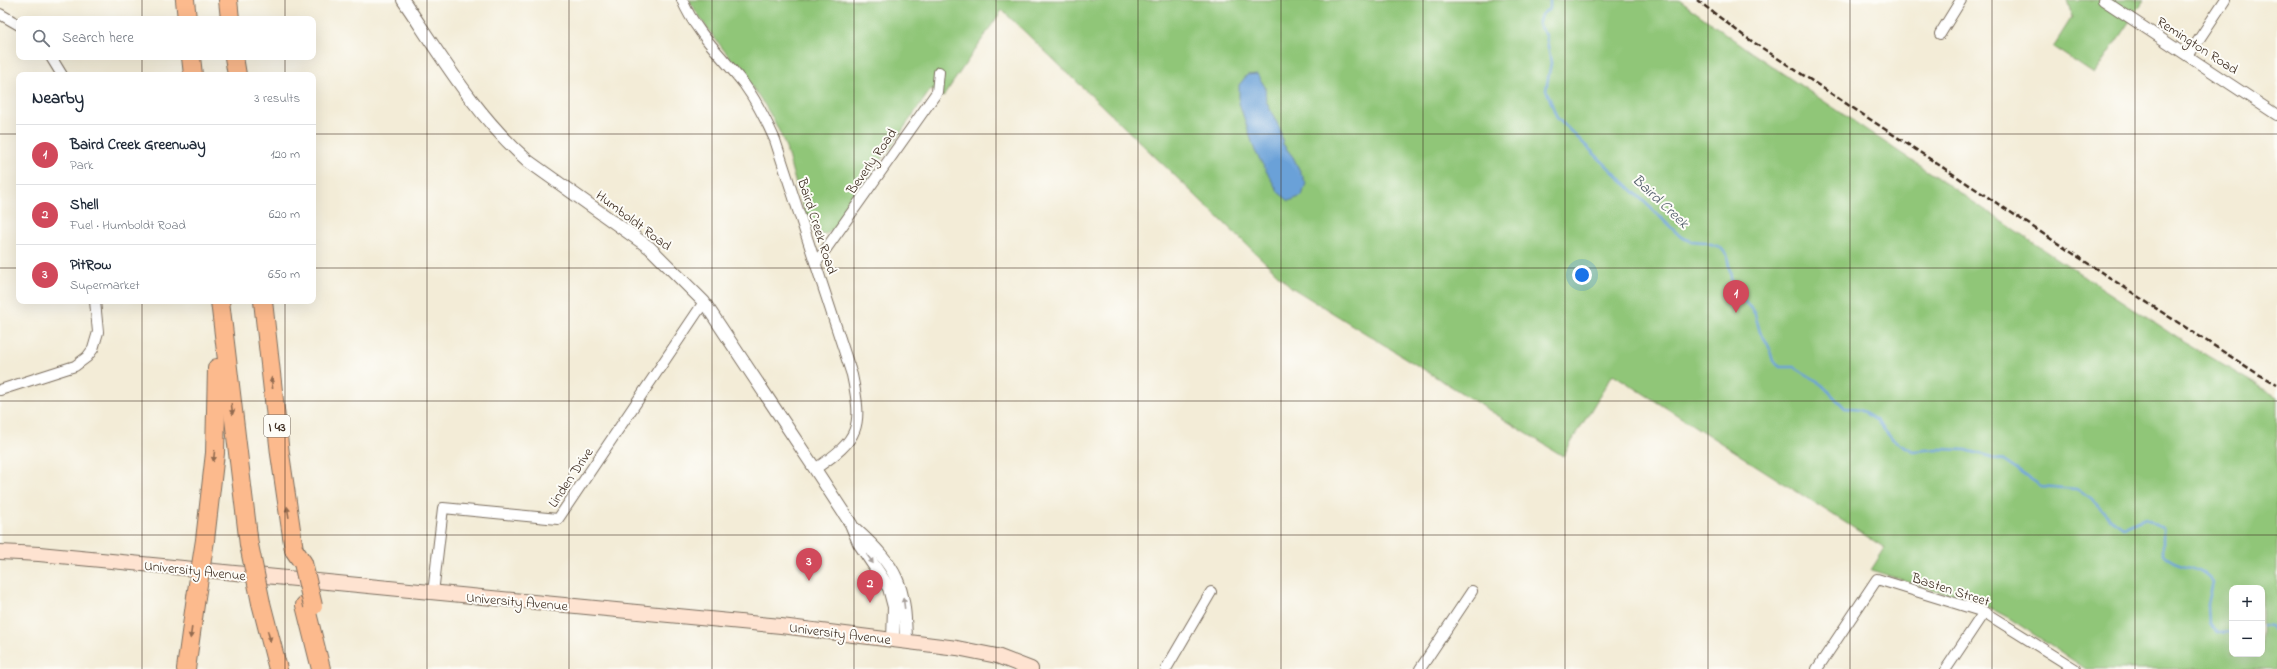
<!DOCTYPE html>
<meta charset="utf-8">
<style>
body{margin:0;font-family:"Indie Flower",sans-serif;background:#f2f2f3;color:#1f2937}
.controls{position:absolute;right:12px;bottom:12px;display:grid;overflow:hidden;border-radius:8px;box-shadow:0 4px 16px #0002}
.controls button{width:36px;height:36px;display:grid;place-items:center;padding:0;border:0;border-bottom:1px solid #e0e1e3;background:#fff;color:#1f2937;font:20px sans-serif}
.you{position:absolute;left:1582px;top:275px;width:14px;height:14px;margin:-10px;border:3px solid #fff;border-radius:50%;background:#1a73e8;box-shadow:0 0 0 6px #1a73e833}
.badge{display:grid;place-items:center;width:26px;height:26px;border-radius:50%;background:#d1495b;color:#fff;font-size:13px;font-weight:700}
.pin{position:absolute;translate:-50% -33px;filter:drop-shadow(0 1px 2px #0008)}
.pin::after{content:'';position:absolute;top:21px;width:14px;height:12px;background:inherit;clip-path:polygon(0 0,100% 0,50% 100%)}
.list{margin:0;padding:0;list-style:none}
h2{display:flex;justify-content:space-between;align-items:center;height:52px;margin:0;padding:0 16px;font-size:17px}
h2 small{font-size:13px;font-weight:400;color:#747a83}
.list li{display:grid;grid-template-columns:26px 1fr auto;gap:12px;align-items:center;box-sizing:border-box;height:60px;padding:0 16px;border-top:1px solid #e0e1e3}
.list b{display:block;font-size:15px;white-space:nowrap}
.list p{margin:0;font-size:13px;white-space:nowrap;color:#747a83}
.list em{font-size:13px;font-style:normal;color:#747a83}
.icon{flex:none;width:22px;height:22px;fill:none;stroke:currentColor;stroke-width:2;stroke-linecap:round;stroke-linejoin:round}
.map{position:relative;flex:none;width:2277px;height:669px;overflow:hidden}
.search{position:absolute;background:#fff;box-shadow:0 4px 16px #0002;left:16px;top:16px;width:300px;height:44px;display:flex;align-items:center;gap:10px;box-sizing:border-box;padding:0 14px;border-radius:8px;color:#747a83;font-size:15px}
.panel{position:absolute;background:#fff;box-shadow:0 4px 16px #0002;left:16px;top:72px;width:300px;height:232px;border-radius:8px}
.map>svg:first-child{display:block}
.green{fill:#90c678;stroke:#66784b;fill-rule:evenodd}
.water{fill:#6ba1d8;stroke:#53667b}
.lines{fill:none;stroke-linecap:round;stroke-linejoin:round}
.stream{stroke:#6ba1d8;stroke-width:2.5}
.minor-casing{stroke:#7b6e5f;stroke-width:12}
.tertiary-casing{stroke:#7b6e5f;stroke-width:14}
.secondary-casing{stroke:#7b6e5f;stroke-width:16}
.motorway-casing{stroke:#7b6e5f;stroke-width:20}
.minor{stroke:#fff;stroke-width:10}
.tertiary{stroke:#fff;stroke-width:12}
.secondary{stroke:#fee3d1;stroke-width:14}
.motorway{stroke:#fcba8d;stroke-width:18}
.rail{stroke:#3b2a1e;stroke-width:2.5;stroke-dasharray:6 3;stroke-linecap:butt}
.motorway-bridge-casing{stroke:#7b6e5f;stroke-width:20;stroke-linecap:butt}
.motorway-bridge{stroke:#fcba8d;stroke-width:18}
.oneway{fill:#926b50}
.oneway2{fill:#a79f9a}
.grid{fill:none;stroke:#3b2a1e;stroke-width:1;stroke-opacity:0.55}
.labels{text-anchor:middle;stroke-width:4;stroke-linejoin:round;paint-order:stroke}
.shield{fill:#fdfcf7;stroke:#75695f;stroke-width:1}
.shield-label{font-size:13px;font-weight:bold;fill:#3b2a1e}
.street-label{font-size:14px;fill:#3b2a1e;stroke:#fdfcf7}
.water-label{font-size:15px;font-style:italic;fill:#4e5a68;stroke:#fdfcf7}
</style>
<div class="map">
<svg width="2277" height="669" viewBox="0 0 2277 669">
<rect width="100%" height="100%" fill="#fdfcf7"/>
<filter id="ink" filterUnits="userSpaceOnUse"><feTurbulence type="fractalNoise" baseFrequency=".025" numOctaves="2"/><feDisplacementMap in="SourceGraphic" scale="8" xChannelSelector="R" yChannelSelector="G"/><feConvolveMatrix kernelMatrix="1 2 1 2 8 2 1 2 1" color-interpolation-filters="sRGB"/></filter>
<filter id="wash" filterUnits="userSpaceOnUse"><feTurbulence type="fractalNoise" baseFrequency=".012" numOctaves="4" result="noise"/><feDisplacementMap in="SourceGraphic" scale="16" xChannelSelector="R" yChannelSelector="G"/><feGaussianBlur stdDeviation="0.9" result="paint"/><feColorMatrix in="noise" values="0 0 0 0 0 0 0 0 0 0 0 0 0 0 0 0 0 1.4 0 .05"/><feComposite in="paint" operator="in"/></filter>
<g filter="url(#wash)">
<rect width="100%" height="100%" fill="#f3ecd7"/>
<!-- green -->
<g class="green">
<path d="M689,0H1679L1748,50L2043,249L2179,339L2277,397V669H2086L2009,618L1986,606L1871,570L1885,548L1613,374L1563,456L1291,287L1002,10L943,97L931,89L835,227C830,232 824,237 817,233C805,226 790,161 785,145C764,89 718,51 689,0ZM2232,588H2262V654H2232Z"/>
<polygon points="2067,0 2144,0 2094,74 2053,47 2072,17"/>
</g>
<!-- water -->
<polygon class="water" points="1257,74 1265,87 1266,101 1280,129 1283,144 1293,157 1306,183 1302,196 1289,201 1278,192 1255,151 1239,103 1239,85 1247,75"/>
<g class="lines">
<!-- stream -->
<g class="stream">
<path d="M1550,0V8L1541,15L1538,25L1546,35L1551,63L1546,89L1557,118L1681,237L1691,241L1705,242L1720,247L1727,255L1732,283L1755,314L1760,332L1768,344L1773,361L1780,367H1794L1819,382L1845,408L1860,410L1876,420L1892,439L1913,451L1938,449L1966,450L2002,460L2041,486L2076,489L2092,498L2108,517L2123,528L2146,518L2163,528V553C2178,570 2199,562 2213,582L2208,604L2209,624L2218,633L2232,632"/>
<polyline points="2262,625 2271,626 2277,635"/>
</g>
</g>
</g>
<g filter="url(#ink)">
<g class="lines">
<defs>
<g id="minor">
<path d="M682,0C696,33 722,56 744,84C757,102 766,120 775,140L852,375C863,427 860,439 815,469"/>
<polyline points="2103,0 2277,115"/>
<polyline points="0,14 19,25"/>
<polyline points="1940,34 1961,0"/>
<polyline points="2188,56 2225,0"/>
<polyline points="51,57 62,75"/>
<polyline points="816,263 937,92 939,72"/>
<polyline points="0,390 75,366 87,357 93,349 98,332 95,301"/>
<polyline points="433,593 443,508 558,519 704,302"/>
<polyline points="1166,669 1211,592"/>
<polyline points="1420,669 1472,591"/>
<polyline points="1817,669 1877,579 1984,612 2075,669"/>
<polyline points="1946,669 1984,612"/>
</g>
<g id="tertiary">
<path d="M403,0C441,56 476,116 528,161L650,248L704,302L815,469L851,524L859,543L889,588L894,607L893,640"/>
<path d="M855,529C898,568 905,584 906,642"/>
</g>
<polyline id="secondary" points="0,552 39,554 781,626 957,648 997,656 1031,669"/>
<g id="motorway">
<polyline points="185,0 187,19"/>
<polyline points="228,0 230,19"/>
<polyline points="191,57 193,75"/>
<polyline points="234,57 237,75"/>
<polyline points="220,301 249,545"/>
<polyline points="263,301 280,454 294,550"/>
<polyline points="205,540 215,453 217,368"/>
<polyline points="261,603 278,669"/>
<polyline points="305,605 321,669"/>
<polyline points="186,669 196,597"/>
</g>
</defs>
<!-- minor casing -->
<use href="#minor" class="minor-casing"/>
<!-- tertiary casing -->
<use href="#tertiary" class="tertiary-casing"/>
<!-- secondary casing -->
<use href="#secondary" class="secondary-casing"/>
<!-- motorway casing -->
<use href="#motorway" class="motorway-casing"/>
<!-- minor -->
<use href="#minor" class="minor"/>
<!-- tertiary -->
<use href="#tertiary" class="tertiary"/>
<!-- secondary -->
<use href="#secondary" class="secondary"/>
<!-- motorway -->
<use href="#motorway" class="motorway"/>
<!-- rail -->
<polyline class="rail" points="1697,0 1744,36 2160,311 2258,374 2277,384"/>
<defs>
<g id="motorway-bridge">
<polyline points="249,545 261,603"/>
<polyline points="294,550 303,563 313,606"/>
<polyline points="196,597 205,540"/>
</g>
</defs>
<!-- motorway-bridge casing -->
<use href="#motorway-bridge" class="motorway-bridge-casing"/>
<!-- motorway-bridge -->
<use href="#motorway-bridge" class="motorway-bridge"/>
</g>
<!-- one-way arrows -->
<defs><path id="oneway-solid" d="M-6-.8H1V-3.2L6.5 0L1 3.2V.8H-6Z"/></defs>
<g class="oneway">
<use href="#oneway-solid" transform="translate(272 383) rotate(-96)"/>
<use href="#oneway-solid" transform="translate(232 409) rotate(83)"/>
<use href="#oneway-solid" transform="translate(214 456) rotate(96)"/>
<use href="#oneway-solid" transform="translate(288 512) rotate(-99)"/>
<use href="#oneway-solid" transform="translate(191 633) rotate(98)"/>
<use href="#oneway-solid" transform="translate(269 636) rotate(75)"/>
</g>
<g class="oneway2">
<use href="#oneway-solid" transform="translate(870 559) rotate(55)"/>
<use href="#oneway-solid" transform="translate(904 603) rotate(-97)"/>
</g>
</g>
<!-- grid -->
<path class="grid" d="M142,0V19M285,0V19M427,0V669M569,0V669M712,0V669M854,0V669M996,0V669M1138,0V669M1281,0V669M1423,0V669M1565,0V669M1708,0V669M1850,0V669M1992,0V669M2135,0V669M142,57V75M285,57V75M0,134H19M313,134H2277M0,268H19M313,268H2277M142,301V669M285,301V669M0,401H2277M0,535H2277"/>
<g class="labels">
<!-- shield labels -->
<rect class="shield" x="264" y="415" width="26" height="22" rx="3"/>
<g class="shield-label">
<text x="277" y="431">I 43</text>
</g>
<!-- street labels -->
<g class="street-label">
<text transform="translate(2198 45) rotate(33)" y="5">Remington Road</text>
<text transform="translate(871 161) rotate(-55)" y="5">Beverly Road</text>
<text transform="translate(634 220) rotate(37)" y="5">Humboldt Road</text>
<text transform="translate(818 226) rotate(72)" y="5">Baird Creek Road</text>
<text transform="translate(570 477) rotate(-56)" y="5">Linden Drive</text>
<text transform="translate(195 570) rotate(6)" y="5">University Avenue</text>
<text transform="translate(1951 589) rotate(18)" y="5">Basten Street</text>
<text transform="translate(517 601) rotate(5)" y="5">University Avenue</text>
<text transform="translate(840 633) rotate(7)" y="5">University Avenue</text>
</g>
<!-- water labels -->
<g class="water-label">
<text transform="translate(1661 201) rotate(43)" y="5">Baird Creek</text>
</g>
</g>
</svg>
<div class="controls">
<button>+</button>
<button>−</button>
</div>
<div class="you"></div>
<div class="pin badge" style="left:1736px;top:313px">1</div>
<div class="pin badge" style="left:870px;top:603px">2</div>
<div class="pin badge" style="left:809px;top:581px">3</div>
<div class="search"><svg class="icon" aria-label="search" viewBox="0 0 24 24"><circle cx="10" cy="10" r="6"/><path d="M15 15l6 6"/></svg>Search here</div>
<section class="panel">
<h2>Nearby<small>3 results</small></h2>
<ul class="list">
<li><span class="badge">1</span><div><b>Baird Creek Greenway</b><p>Park</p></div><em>120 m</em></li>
<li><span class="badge">2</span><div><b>Shell</b><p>Fuel · Humboldt Road</p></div><em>620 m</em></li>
<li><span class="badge">3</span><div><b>PitRow</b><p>Supermarket</p></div><em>650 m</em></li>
</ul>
</section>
</div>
